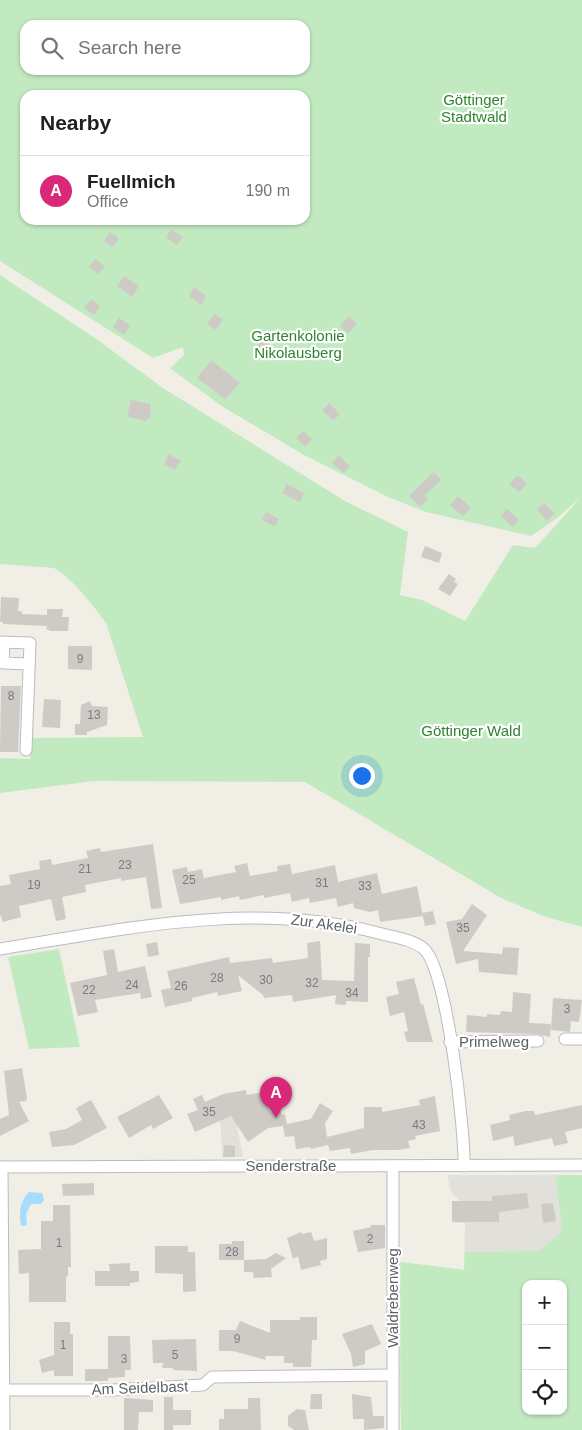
<!DOCTYPE html>
<meta charset="utf-8">
<style>
body{margin:0;font-family:Helvetica,sans-serif;background:#f2f2f2;color:#202124}
.controls{position:absolute;right:15px;bottom:15px;display:grid;overflow:hidden;border-radius:10px;box-shadow:0 1px 4px #0004}
.controls button{width:45px;height:45px;display:grid;place-items:center;padding:0;border:0;border-bottom:1px solid #e0e0e0;background:#fff;color:#202124;font:25px sans-serif}
.you{position:absolute;left:361px;top:775px;width:18px;height:18px;margin:-12px;border:4px solid #fff;border-radius:50%;background:#1a73e8;box-shadow:0 0 0 8px #1a73e833}
.badge{display:grid;place-items:center;width:32px;height:32px;border-radius:50%;background:#db2777;color:#fff;font-size:16px;font-weight:700}
.pin{position:absolute;translate:-50% -41px;filter:drop-shadow(0 1px 2px #0008)}
.pin::after{content:'';position:absolute;top:26px;width:18px;height:15px;background:inherit;clip-path:polygon(0 0,100% 0,50% 100%)}
.list{margin:0;padding:0;list-style:none}
h2{display:flex;justify-content:space-between;align-items:center;height:65px;margin:0;padding:0 20px;font-size:21px}
h2 small{font-size:16px;font-weight:400;color:#757577}
.list li{display:grid;grid-template-columns:32px 1fr auto;gap:15px;align-items:center;box-sizing:border-box;height:70px;padding:0 20px;border-top:1px solid #e0e0e0}
.list b{display:block;font-size:19px;white-space:nowrap}
.list p{margin:0;font-size:16px;white-space:nowrap;color:#757577}
.list em{font-size:16px;font-style:normal;color:#757577}
.icon{flex:none;width:28px;height:28px;fill:none;stroke:currentColor;stroke-width:2;stroke-linecap:round;stroke-linejoin:round}
.map{position:relative;flex:none;width:582px;height:1430px;overflow:hidden}
.search{position:absolute;background:#fff;box-shadow:0 1px 4px #0004;left:20px;top:20px;width:290px;height:55px;display:flex;align-items:center;gap:12px;box-sizing:border-box;padding:0 18px;border-radius:15px;color:#757577;font-size:19px}
.panel{position:absolute;background:#fff;box-shadow:0 1px 4px #0004;left:20px;top:90px;width:290px;height:135px;border-radius:15px}
.map>svg:first-child{display:block}
.industrial{fill:#e1e0da}
.green{fill:#c2eac1;fill-rule:evenodd}
.water{fill:#a7dcff}
.building{fill:#cecac5}
.lines{fill:none;stroke-linecap:round;stroke-linejoin:round}
.street-casing{stroke:#b8bcc0;stroke-width:13}
.street{stroke:#fff;stroke-width:11}
.labels{text-anchor:middle;stroke-width:4.5;stroke-linejoin:round;paint-order:stroke}
.number-label{font-size:12px;fill:#797c7e}
.park-label{font-size:15px;fill:#2f842f;stroke:#fff}
.street-label{font-size:15px;fill:#5d6267;stroke:#fff}
</style>
<div class="map">
<svg width="582" height="1430" viewBox="0 0 582 1430">
<rect width="100%" height="100%" fill="#f1eee6"/>
<!-- industrial -->
<g class="industrial">
<polygon points="225,1105 235,1115 243,1157 223,1157 220,1121 228,1117"/>
<polygon points="447,1175 582,1175 563,1284 526,1284 400,1409 400,1262 464,1270 465,1223 452,1222 452,1201 459,1201 451,1191"/>
</g>
<!-- green -->
<g class="green">
<path d="M0,0H582V927L546,917L503,899L305,782L94,781L0,793V758L30,759L31,738L143,737L106,623C92,604 74,580 54,568L0,564V275L95,338L163,388L345,501L408,532L400,595L422,600L465,621L513,545L535,548L581,497L556,519L531,536L426,512L388,497L304,455L223,407L170,368L184,355L183,347L153,358L0,261ZM25,25H305V70H25ZM25,95H305V220H25Z"/>
<polygon points="59,949 80,1047 29,1049 8,957"/>
<path d="M556,1175H582V1430H401L400,1262L464,1270L465,1252L540,1251L562,1231ZM526,1284H563V1411H526Z"/>
</g>
<!-- water -->
<path class="water" d="M29,1192L42,1193L44,1200L41,1204H31L26,1214L27,1225L21,1226C19,1213 19,1202 29,1192Z"/>
<!-- building -->
<g class="building">
<polygon points="171,229 183,237 177,245 166,238"/>
<polygon points="110,232 119,238 113,247 104,241"/>
<polygon points="95,259 105,266 99,274 89,267"/>
<polygon points="124,276 139,286 132,297 117,286"/>
<polygon points="194,287 206,296 201,305 189,296"/>
<polygon points="91,299 100,306 94,315 84,308"/>
<polygon points="215,314 223,320 216,330 207,324"/>
<polygon points="349,316 357,324 348,333 340,326"/>
<polygon points="119,318 130,325 124,335 113,327"/>
<polygon points="263,339 273,349 265,358 255,348"/>
<polygon points="211,360 240,383 225,399 197,378"/>
<polygon points="131,400 151,404 150,418 148,418 147,421 127,417"/>
<polygon points="329,403 340,414 333,421 322,410"/>
<polygon points="303,431 312,439 305,447 296,438"/>
<polygon points="169,454 181,461 175,470 164,464"/>
<polygon points="339,455 350,466 344,473 332,463"/>
<polygon points="434,472 441,480 424,496 428,499 420,507 409,496"/>
<polygon points="518,475 527,484 519,492 509,484"/>
<polygon points="287,484 304,493 300,502 282,493"/>
<polygon points="458,496 471,508 463,516 450,505"/>
<polygon points="544,503 555,513 547,521 537,510"/>
<polygon points="507,509 519,520 513,527 501,516"/>
<polygon points="266,512 279,519 275,527 262,520"/>
<polygon points="425,546 442,553 439,563 421,557"/>
<polygon points="449,574 456,579 454,582 458,584 450,596 438,589"/>
<polygon points="1,597 19,598 18,611 22,611 22,614 47,615 47,609 63,609 62,617 69,617 68,631 51,631 46,629 47,626 3,624 3,622 0,622"/>
<polygon points="68,646 92,646 92,670 68,669"/>
<polygon points="1,686 21,686 18,752 0,752"/>
<polygon points="44,699 61,700 60,728 42,727"/>
<polygon points="90,701 92,706 108,707 107,725 87,732 87,735 75,735 75,724 80,724 81,705"/>
<polygon points="153,844 162,908 151,909 146,877 121,881 121,878 85,885 86,892 62,897 66,919 56,921 51,899 19,906 21,917 3,922 0,914 0,886 11,884 9,875 40,869 39,861 51,859 52,865 88,858 86,851 100,848 101,852"/>
<polygon points="247,863 250,876 278,871 277,866 290,864 292,874 335,865 338,882 377,873 382,894 417,886 423,916 380,922 378,910 370,912 354,908 353,903 338,907 336,898 310,903 309,898 292,902 290,893 264,898 264,895 240,900 239,896 221,900 221,897 180,904 172,870 187,867 188,872 202,869 204,878 236,872 234,866"/>
<polygon points="472,904 487,915 463,951 502,954 503,947 519,948 517,975 479,972 478,959 456,964 446,922 462,919"/>
<polygon points="433,911 436,924 425,926 422,913"/>
<polygon points="320,941 322,980 354,981 355,943 370,944 370,957 368,957 368,1002 346,1001 346,1005 335,1004 336,995 293,1002 292,995 264,998 263,995 238,975 242,991 218,996 217,992 192,998 192,1001 165,1007 161,990 171,988 167,971 229,957 230,963 272,958 273,963 308,958 307,943"/>
<polygon points="157,942 159,955 148,957 146,944"/>
<polygon points="114,949 118,972 145,966 152,997 141,999 140,993 95,1000 98,1012 78,1016 70,983 107,975 103,951"/>
<polygon points="414,978 421,1005 423,1004 433,1042 407,1042 404,1032 408,1031 404,1012 390,1016 386,997 399,994 396,982"/>
<polygon points="513,992 531,994 529,1023 551,1024 550,1037 538,1034 466,1032 467,1015 487,1017 487,1014 500,1015 501,1011 512,1012"/>
<polygon points="553,998 582,1000 579,1022 571,1021 570,1032 551,1030"/>
<polygon points="22,1068 27,1098 26,1101 19,1102 29,1121 0,1136 0,1119 9,1115 4,1071"/>
<polygon points="246,1090 247,1095 271,1091 275,1112 281,1111 281,1115 285,1114 287,1124 311,1119 320,1103 333,1111 325,1123 327,1137 364,1128 364,1107 382,1107 382,1112 420,1105 419,1100 435,1096 440,1131 415,1136 416,1139 408,1141 410,1148 398,1150 373,1150 351,1154 350,1148 330,1151 328,1145 311,1149 310,1147 296,1149 294,1136 285,1137 283,1126 268,1128 248,1142 231,1116 195,1132 187,1114 198,1110 193,1099 202,1095 205,1102 223,1094"/>
<polygon points="159,1095 173,1118 153,1129 151,1125 129,1138 117,1117"/>
<polygon points="91,1100 107,1128 74,1145 52,1147 49,1132 66,1129 82,1120 76,1108"/>
<polygon points="582,1105 582,1128 565,1132 568,1143 554,1146 552,1138 515,1146 513,1136 493,1141 490,1125 510,1120 509,1115 526,1111 534,1111 535,1115"/>
<polygon points="224,1145 235,1146 235,1157 223,1157"/>
<polygon points="94,1183 94,1195 63,1196 62,1184"/>
<polygon points="527,1193 529,1208 499,1212 499,1222 452,1222 452,1201 492,1201 492,1196"/>
<polygon points="553,1203 556,1221 543,1223 541,1204"/>
<polygon points="53,1205 70,1205 71,1267 68,1267 68,1276 66,1277 66,1302 29,1302 29,1273 19,1274 18,1250 41,1249 41,1221 53,1221"/>
<polygon points="371,1225 385,1225 385,1248 358,1252 353,1231 371,1227"/>
<polygon points="301,1232 302,1234 311,1232 314,1241 327,1238 327,1259 320,1261 321,1265 301,1270 298,1256 293,1259 287,1238"/>
<polygon points="232,1241 244,1241 244,1260 219,1260 219,1244 232,1244"/>
<polygon points="155,1246 188,1246 188,1252 195,1252 196,1291 183,1292 183,1274 155,1273"/>
<polygon points="276,1253 286,1258 271,1269 272,1277 254,1278 253,1272 244,1272 244,1260 266,1259"/>
<polygon points="130,1263 130,1271 139,1271 139,1282 130,1283 130,1286 95,1286 95,1271 110,1271 109,1264"/>
<polygon points="300,1317 317,1317 317,1340 312,1340 311,1367 293,1367 293,1363 284,1363 284,1356 265,1356 266,1360 233,1351 219,1351 219,1330 236,1330 240,1321 270,1333 270,1320 300,1320"/>
<polygon points="54,1322 70,1322 70,1334 73,1334 73,1376 54,1376 54,1370 42,1373 39,1360 54,1355"/>
<polygon points="372,1324 381,1344 365,1351 365,1364 353,1367 351,1354 342,1334"/>
<polygon points="108,1336 130,1336 131,1370 125,1370 125,1377 108,1378"/>
<polygon points="196,1339 197,1371 173,1370 173,1368 162,1368 163,1363 153,1363 152,1340"/>
<rect x="85" y="1369" width="23" height="12"/>
<polygon points="311,1394 322,1394 322,1409 310,1409"/>
<polygon points="352,1394 371,1397 373,1416 384,1416 384,1428 364,1430 364,1419 353,1419"/>
<polygon points="164,1397 173,1397 173,1410 191,1410 191,1425 173,1425 173,1430 164,1430"/>
<polygon points="124,1398 153,1400 153,1412 139,1412 138,1430 124,1430"/>
<polygon points="248,1398 260,1398 261,1430 219,1430 219,1419 224,1419 224,1409 248,1409"/>
<polygon points="297,1409 305,1410 309,1430 294,1430 288,1426 288,1416"/>
</g>
<g class="lines">
<defs>
<g id="street">
<polyline points="0,642 30,643 26,750"/>
<polyline points="4,643 3,663 29,664"/>
<path d="M0,949C125,929 253,900 378,933C393,937 412,939 424,949C447,969 465,1131 464,1166"/>
<polyline points="565,1039 582,1039"/>
<polyline points="450,1042 538,1041"/>
<polyline points="393,1166 393,1430"/>
<polyline points="0,1167 582,1165"/>
<polyline points="2,1167 4,1430"/>
<polyline points="4,1390 114,1390 203,1385 212,1377 393,1375"/>
</g>
</defs>
<!-- street casing -->
<use href="#street" class="street-casing"/>
<!-- street -->
<use href="#street" class="street"/>
</g>
<g class="labels">
<!-- number labels -->
<g class="number-label">
<text x="80" y="663">9</text>
<text x="11" y="700">8</text>
<text x="94" y="719">13</text>
<text x="125" y="869">23</text>
<text x="85" y="873">21</text>
<text x="189" y="884">25</text>
<text x="322" y="887">31</text>
<text x="34" y="889">19</text>
<text x="365" y="890">33</text>
<text x="463" y="932">35</text>
<text x="217" y="982">28</text>
<text x="266" y="984">30</text>
<text x="312" y="987">32</text>
<text x="132" y="989">24</text>
<text x="181" y="990">26</text>
<text x="89" y="994">22</text>
<text x="352" y="997">34</text>
<text x="567" y="1013">3</text>
<text x="209" y="1116">35</text>
<text x="419" y="1129">43</text>
<text x="370" y="1243">2</text>
<text x="59" y="1247">1</text>
<text x="232" y="1256">28</text>
<text x="237" y="1343">9</text>
<text x="63" y="1349">1</text>
<text x="175" y="1359">5</text>
<text x="124" y="1363">3</text>
</g>
<!-- park labels -->
<g class="park-label">
<text x="474" y="105">Göttinger<tspan x="474" dy="17">Stadtwald</tspan></text>
<text x="298" y="341">Gartenkolonie<tspan x="298" dy="17">Nikolausberg</tspan></text>
<text x="471" y="736">Göttinger Wald</text>
</g>
<!-- street labels -->
<g class="street-label">
<text transform="translate(324 924) rotate(8)" y="5">Zur Akelei</text>
<text x="494" y="1047">Primelweg</text>
<text x="291" y="1171">Senderstraße</text>
<text transform="translate(393 1298) rotate(-90)" y="5">Waldrebenweg</text>
<text transform="translate(140 1388) rotate(-2)" y="5">Am Seidelbast</text>
</g>
</g>
</svg>
<div class="controls">
<button>+</button>
<button>−</button>
<button><svg class="icon" aria-label="locate" viewBox="0 0 24 24"><circle cx="12" cy="12" r="6"/><path d="M12 2v4M12 18v4M2 12h4M18 12h4"/></svg></button>
</div>
<div class="you"></div>
<div class="pin badge" style="left:276px;top:1118px">A</div>
<div class="search"><svg class="icon" aria-label="search" viewBox="0 0 24 24"><circle cx="10" cy="10" r="6"/><path d="M15 15l6 6"/></svg>Search here</div>
<section class="panel">
<h2>Nearby<small></small></h2>
<ul class="list">
<li><span class="badge">A</span><div><b>Fuellmich</b><p>Office</p></div><em>190 m</em></li>
</ul>
</section>
</div>
